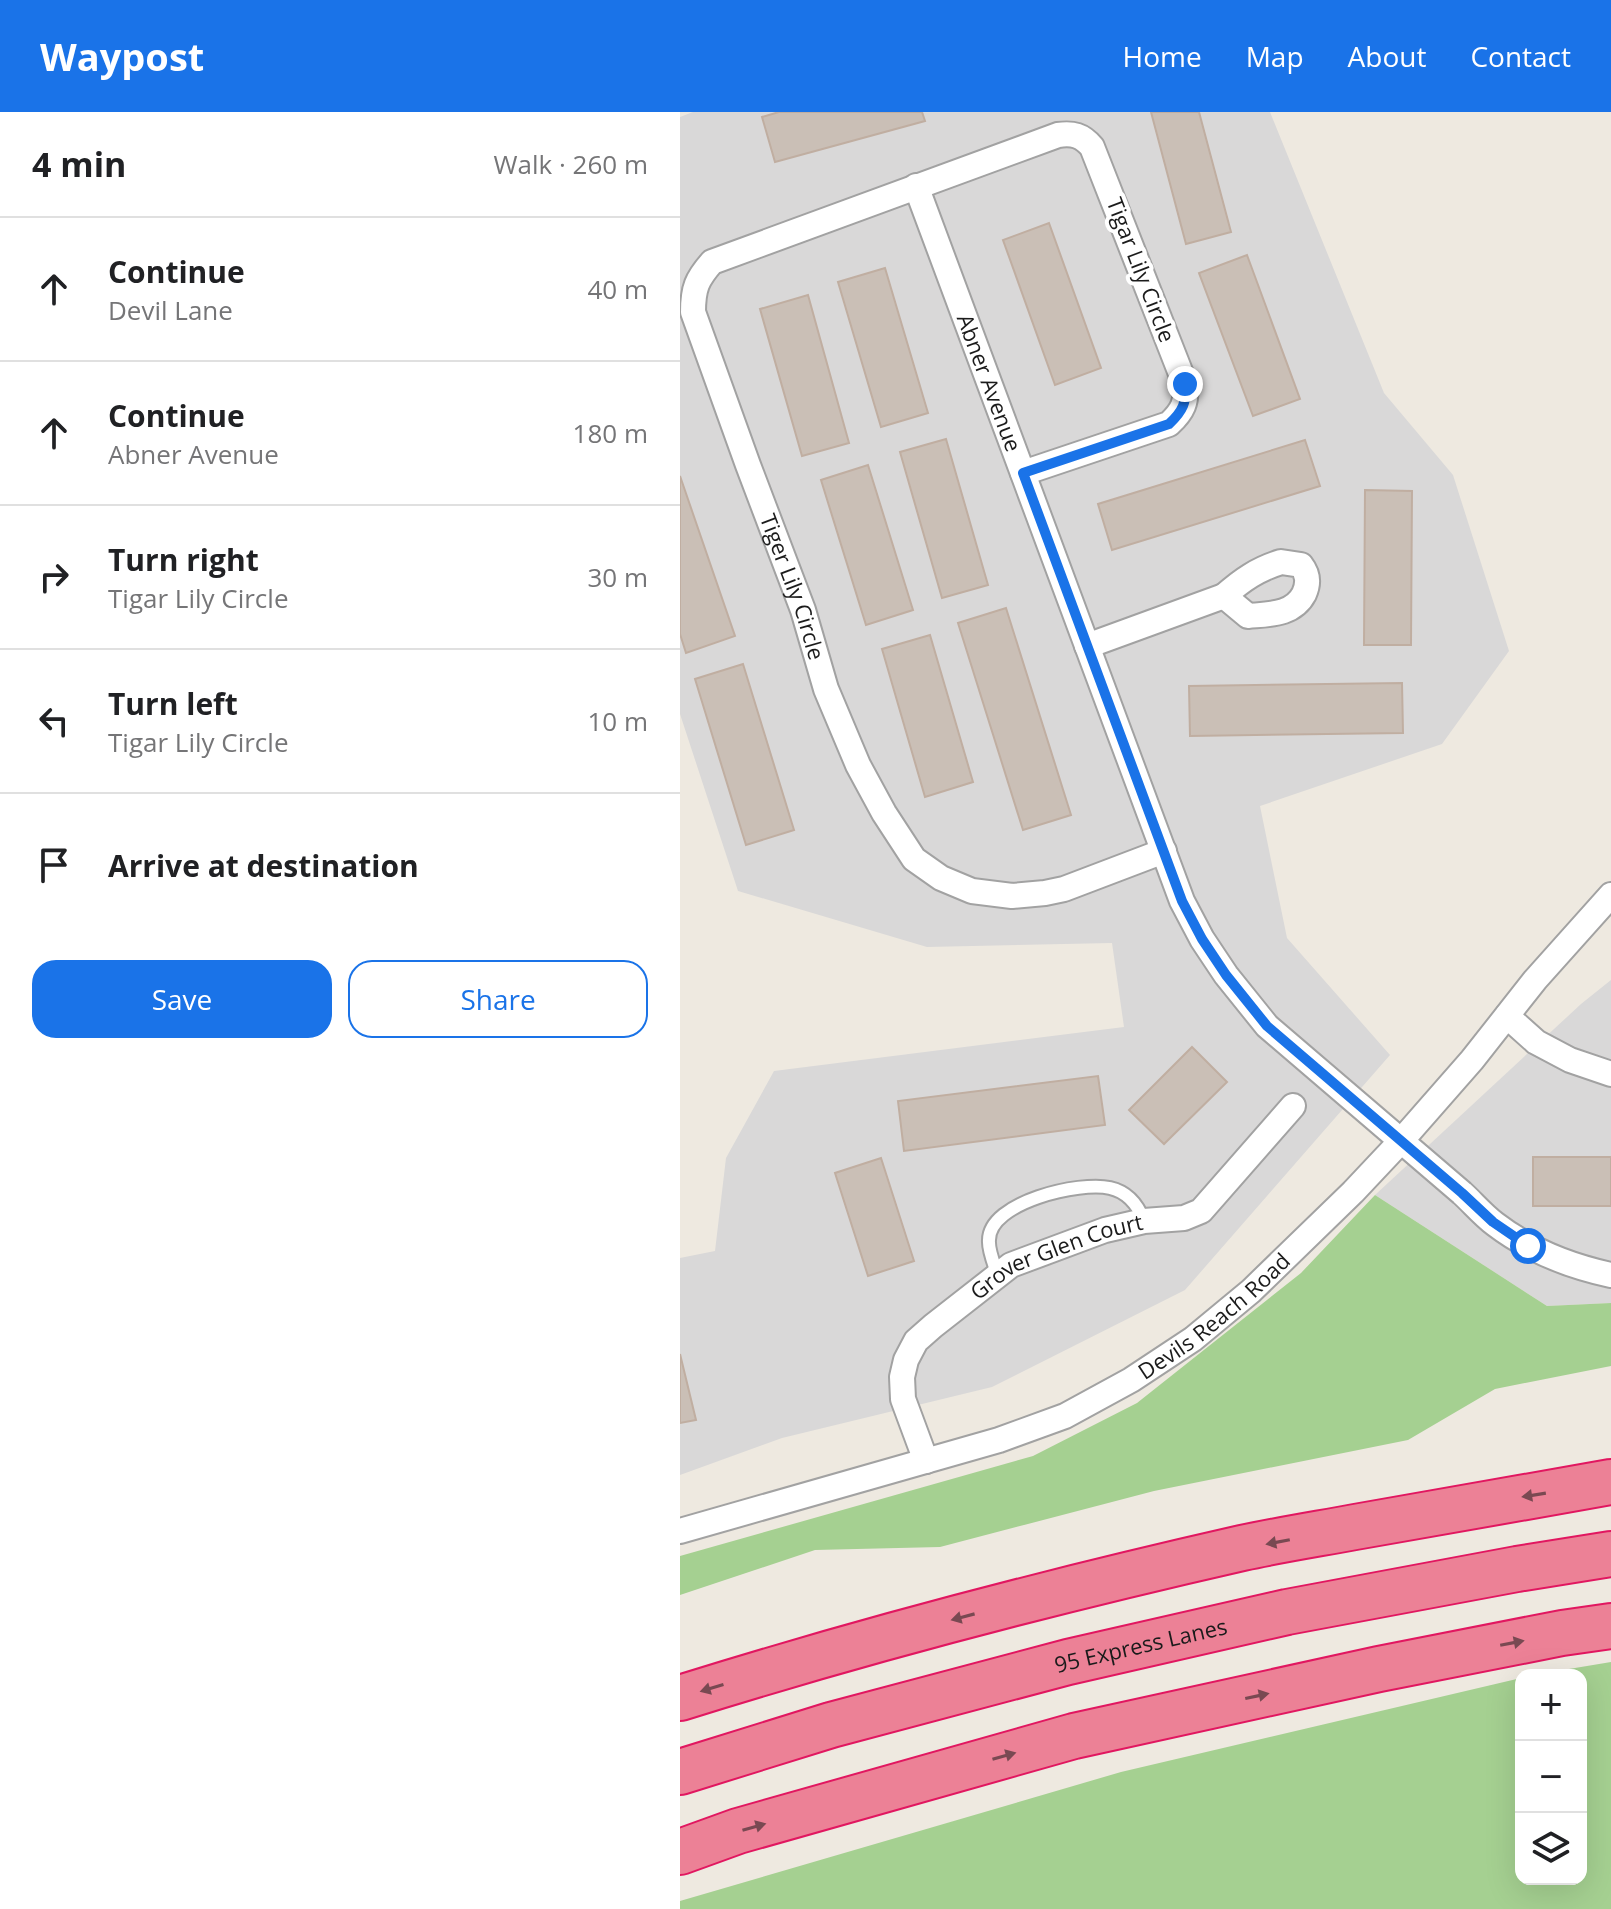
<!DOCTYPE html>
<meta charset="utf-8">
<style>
body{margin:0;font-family:"Open Sans",sans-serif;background:#f2f2f2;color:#202124}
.controls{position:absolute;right:24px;bottom:24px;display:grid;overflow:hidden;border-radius:16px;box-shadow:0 8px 32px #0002}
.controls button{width:72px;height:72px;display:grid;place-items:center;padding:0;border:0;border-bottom:2px solid #e0e0e0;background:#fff;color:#202124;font:40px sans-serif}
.stop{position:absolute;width:24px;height:24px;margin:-18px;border:6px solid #1a73e8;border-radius:50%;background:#fff}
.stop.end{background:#1a73e8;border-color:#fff;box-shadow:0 2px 8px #0008}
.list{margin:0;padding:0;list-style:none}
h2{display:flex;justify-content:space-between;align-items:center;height:104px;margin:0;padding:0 32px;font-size:34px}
h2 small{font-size:26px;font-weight:400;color:#757577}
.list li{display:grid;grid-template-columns:52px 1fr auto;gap:24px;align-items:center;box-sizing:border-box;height:144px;padding:0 32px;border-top:2px solid #e0e0e0}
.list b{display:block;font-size:30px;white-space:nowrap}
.list p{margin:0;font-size:26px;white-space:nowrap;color:#757577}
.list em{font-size:26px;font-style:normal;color:#757577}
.actions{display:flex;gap:16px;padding:24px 32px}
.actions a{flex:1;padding:18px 0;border:2px solid #1a73e8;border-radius:24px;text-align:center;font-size:28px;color:#1a73e8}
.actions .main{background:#1a73e8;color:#fff}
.icon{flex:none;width:44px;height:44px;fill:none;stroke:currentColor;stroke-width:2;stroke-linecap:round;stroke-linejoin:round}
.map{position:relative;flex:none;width:931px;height:1797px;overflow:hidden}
header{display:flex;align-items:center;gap:48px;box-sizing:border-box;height:112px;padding:0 40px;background:#1a73e8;color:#fff}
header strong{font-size:38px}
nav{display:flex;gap:44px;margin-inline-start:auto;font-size:28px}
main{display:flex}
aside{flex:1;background:#fff}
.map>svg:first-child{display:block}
.residential{fill:#d9d8d8}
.forest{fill:#a5d091}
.building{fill:#cabfb6;stroke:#c0aea1;stroke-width:2}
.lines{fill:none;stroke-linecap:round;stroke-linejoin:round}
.service-casing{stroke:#a2a2a2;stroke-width:16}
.minor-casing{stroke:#a2a2a2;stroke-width:28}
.motorway-casing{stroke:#e11760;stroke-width:48}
.service{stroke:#fff;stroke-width:12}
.minor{stroke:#fff;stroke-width:24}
.motorway{stroke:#ec8196;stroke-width:44}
.oneway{fill:#794952}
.route{stroke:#1a73e8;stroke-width:10}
.labels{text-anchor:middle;stroke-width:8;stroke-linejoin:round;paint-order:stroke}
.street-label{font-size:22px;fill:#1b1b1b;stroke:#fff}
</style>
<header>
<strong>Waypost</strong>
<nav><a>Home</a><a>Map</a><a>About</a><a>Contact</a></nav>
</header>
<main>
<aside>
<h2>4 min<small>Walk · 260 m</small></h2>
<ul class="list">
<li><svg class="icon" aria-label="ahead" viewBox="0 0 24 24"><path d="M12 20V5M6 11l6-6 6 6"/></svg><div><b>Continue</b><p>Devil Lane</p></div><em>40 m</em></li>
<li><svg class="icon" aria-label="ahead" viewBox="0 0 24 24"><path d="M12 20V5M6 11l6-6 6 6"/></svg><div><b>Continue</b><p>Abner Avenue</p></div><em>180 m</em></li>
<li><svg class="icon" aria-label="right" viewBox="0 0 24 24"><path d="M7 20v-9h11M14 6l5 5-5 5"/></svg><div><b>Turn right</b><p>Tigar Lily Circle</p></div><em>30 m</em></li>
<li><svg class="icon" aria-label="left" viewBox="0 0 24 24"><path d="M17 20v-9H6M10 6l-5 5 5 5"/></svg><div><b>Turn left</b><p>Tigar Lily Circle</p></div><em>10 m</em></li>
<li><svg class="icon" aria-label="arrive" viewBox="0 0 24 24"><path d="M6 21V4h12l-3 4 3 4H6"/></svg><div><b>Arrive at destination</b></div></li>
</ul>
<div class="actions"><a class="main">Save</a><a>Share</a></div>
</aside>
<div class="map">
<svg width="931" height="1797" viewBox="0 0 931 1797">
<rect width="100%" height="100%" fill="#eee9e0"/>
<!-- residential -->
<g class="residential">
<polygon points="13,0 590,0 704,281 773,363 829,539 762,632 580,694 607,826 710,943 505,1178 312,1275 102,1326 0,1363 0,1146 35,1139 46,1046 94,959 444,915 432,831 247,835 58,779 0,602 0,5"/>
<polygon points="931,868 931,1191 867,1194 695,1083 901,892"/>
</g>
<!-- forest -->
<g class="forest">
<polygon points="695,1083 867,1194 931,1191 931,1254 815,1277 728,1328 474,1379 260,1435 135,1438 0,1483 0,1444 353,1344 457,1291 621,1161"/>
<polygon points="931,1550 931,1797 0,1797 0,1789 441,1660 841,1566 841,1767 901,1767 901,1563 853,1563"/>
</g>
<!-- building -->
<g class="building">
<polygon points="99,0 242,0 245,9 95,50 82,5"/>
<polygon points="471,0 519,0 551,120 506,132"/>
<polygon points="369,111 421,256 375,273 323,128"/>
<polygon points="567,143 620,287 573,304 519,161"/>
<polygon points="205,156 248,301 201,315 158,170"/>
<polygon points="128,183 169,331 122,344 80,197"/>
<polygon points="266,327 308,473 262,486 220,340"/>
<polygon points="625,328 640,374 432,438 418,392"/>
<polygon points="188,353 233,498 186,513 141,368"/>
<polygon points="0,364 55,524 6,541 0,522"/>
<polygon points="685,378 732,379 731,533 684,533"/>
<polygon points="326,496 391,703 343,718 278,511"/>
<polygon points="250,523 293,670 245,685 202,537"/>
<polygon points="63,552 114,718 66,733 15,567"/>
<polygon points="722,571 723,621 510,624 509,574"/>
<polygon points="512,935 547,970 484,1032 449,998"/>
<polygon points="418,964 425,1013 224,1039 218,989"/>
<rect x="853" y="1045" width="78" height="49"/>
<polygon points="201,1046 234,1149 188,1164 155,1061"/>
<polygon points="0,1242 16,1308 0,1311"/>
</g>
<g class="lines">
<defs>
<path id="service" d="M318,1164C315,1154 308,1139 309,1128C309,1090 400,1069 430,1076C448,1080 458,1093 464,1109"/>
<g id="minor">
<path id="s1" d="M236,74L502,789L522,827L546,863L587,914L782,1081C793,1091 803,1103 815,1112C849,1138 889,1154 931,1163"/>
<path id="s2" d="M343,361L489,312C503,299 507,290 505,272L412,35C402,23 393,21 378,23L32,150C17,167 13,176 13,200L68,353L123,498L146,577L178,653L204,701L234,747L261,766L292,779L332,784L365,781L384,777L484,739"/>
<path d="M601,450L621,453C628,462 629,471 624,482C613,503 589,502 568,504L544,484C562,468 578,457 601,450Z"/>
<polyline points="407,534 544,484"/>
<polyline points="827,904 856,930 890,948 931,962"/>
<path id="s3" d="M246,1349L223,1287L222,1265L226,1248L236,1229L253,1214L331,1153L425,1118L464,1109L504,1106L521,1099L613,994"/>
<path id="s4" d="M0,1419L319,1328L385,1304L451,1268L513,1227L571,1179L673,1080L721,1029L792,948L855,868L931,783"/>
</g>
<g id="motorway">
<path d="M0,1586C185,1528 373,1479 562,1436C599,1428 637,1422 675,1415C760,1400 845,1385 931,1370"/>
<path id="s5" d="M0,1660L151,1613L388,1550L607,1500L837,1457L931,1442"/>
<polyline points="0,1740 58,1719 394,1624 699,1557 882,1521 931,1514"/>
</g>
</defs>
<!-- service casing -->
<use href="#service" class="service-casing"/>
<!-- minor casing -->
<use href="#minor" class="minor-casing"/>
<!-- motorway casing -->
<use href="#motorway" class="motorway-casing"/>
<!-- service -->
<use href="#service" class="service"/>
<!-- minor -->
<use href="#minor" class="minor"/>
<!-- motorway -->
<use href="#motorway" class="motorway"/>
</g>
<!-- one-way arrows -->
<defs><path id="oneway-solid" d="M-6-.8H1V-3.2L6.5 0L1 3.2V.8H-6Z" transform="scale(2)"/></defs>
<g class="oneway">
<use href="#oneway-solid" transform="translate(854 1383) rotate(171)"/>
<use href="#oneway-solid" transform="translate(598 1430) rotate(169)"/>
<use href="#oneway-solid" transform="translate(283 1505) rotate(165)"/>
<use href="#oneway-solid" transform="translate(832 1531) rotate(-11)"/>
<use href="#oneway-solid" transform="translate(32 1576) rotate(163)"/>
<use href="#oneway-solid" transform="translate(577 1584) rotate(-12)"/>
<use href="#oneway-solid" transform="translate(324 1644) rotate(-16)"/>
<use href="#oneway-solid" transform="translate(74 1715) rotate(-16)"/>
</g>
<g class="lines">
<!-- route -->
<path class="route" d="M505,272C507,290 503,299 489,312L343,361L502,789L522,827L546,863L587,914L782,1081L813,1110L848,1134"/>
</g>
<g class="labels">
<!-- street labels -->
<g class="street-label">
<text transform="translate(461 158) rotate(69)" y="8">Tigar Lily Circle</text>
<text dy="8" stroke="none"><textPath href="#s1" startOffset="210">Abner Avenue</textPath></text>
<text dy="8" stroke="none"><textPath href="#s2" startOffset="1208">Tiger Lily Circle</textPath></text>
<text dy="8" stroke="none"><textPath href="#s3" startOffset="294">Grover Glen Court</textPath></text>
<text dy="8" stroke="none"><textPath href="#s4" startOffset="582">Devils Reach Road</textPath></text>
<text dy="8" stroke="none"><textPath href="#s5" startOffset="478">95 Express Lanes</textPath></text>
</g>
</g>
</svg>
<div class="controls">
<button>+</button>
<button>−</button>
<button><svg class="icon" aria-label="layers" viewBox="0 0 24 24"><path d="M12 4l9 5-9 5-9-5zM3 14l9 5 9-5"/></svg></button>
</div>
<div class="stop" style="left:848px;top:1134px"></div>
<div class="stop end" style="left:505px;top:272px"></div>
</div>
</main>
